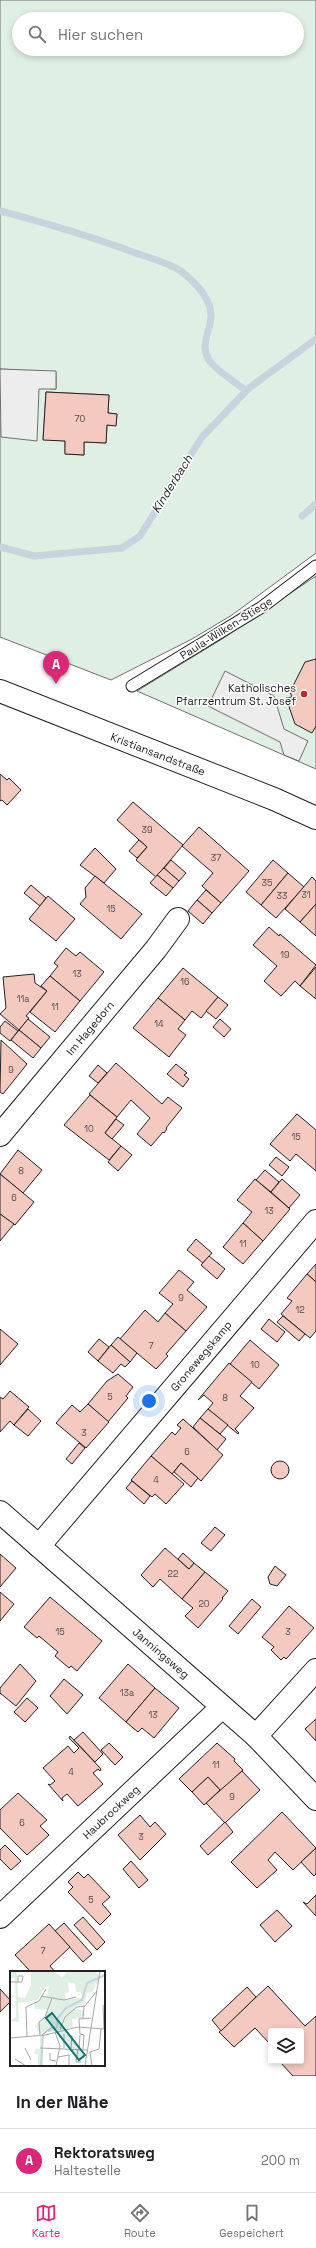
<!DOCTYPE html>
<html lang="de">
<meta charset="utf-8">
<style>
body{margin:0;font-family:"Space Grotesk",sans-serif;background:#f2f2f2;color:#202124}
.controls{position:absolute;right:12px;bottom:12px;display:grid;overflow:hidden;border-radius:4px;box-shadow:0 2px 6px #0003}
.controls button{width:36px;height:36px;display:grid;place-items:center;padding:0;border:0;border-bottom:1px solid #e0e0e0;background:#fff;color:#202124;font:20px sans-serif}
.you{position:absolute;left:149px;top:1401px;width:14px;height:14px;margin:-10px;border:3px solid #fff;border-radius:50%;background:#1a73e8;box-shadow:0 0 0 6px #1a73e833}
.badge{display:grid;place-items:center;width:26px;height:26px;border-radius:50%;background:#db2777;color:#fff;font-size:13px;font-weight:700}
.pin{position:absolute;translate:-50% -33px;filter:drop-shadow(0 1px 2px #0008)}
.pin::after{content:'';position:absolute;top:21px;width:14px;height:12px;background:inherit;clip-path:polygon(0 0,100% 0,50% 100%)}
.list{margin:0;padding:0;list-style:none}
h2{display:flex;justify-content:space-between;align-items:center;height:52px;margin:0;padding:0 16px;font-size:17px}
h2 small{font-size:13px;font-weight:400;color:#757577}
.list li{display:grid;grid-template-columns:26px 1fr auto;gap:12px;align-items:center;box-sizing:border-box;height:64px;padding:0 16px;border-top:1px solid #e0e0e0}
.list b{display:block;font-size:15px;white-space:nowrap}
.list p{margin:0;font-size:13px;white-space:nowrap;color:#757577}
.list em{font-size:13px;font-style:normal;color:#757577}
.icon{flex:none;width:22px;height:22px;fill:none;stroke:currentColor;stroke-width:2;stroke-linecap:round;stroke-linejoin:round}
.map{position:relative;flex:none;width:316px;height:2076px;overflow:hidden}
.search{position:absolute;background:#fff;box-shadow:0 2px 6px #0003;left:12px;right:12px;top:12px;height:44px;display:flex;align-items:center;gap:10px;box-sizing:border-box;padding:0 14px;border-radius:22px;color:#757577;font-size:15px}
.sheet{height:116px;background:#fff}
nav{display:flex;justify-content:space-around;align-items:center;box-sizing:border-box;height:56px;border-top:1px solid #e0e0e0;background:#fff;font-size:11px;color:#757577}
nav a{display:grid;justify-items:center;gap:2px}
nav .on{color:#db2777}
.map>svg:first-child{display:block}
.green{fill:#e0efe3;stroke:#6f6f6f;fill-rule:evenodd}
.parking{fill:#ededed;stroke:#6f6f6f}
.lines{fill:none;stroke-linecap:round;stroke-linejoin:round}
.stream{stroke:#c7d3dd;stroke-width:7}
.building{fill:#f3c9c0;stroke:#222}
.lane-casing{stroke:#222;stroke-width:13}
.street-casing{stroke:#222;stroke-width:24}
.secondary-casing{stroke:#222;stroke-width:24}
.lane{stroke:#fff;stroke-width:11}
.street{stroke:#fff;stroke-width:22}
.secondary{stroke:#fff;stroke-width:22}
.poi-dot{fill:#c62828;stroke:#fff;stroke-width:1.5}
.labels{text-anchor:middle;stroke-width:3;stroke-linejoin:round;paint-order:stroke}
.number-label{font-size:9px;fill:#564c4a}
.street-label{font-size:11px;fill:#222;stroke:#fff}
.poi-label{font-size:11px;fill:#222;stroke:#fff;text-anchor:end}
.water-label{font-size:12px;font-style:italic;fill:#222;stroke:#fff}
.inset-river{fill:none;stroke:#c7d3dd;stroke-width:2}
.inset-road{fill:none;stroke:#a7a7a7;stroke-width:1}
.view{fill:#0f766e;fill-opacity:0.15;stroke:#0f766e;stroke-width:2}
.inset-edge{fill:none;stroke:#222;stroke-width:2}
</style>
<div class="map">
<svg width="316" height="2076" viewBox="0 0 316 2076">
<rect width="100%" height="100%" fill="#fff"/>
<!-- green -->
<g class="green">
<path d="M0,0H316V553L232,615L192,639L111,680L0,637V399L39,388L56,389V372L0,369ZM19,19H297V49H19ZM46,392L109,395L108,413L117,414L116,425H107L106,443L84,442V455L65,454V441L43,439Z"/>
<polygon points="316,576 316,769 137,691 222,639"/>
</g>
<!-- parking -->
<g class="parking">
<polygon points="0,369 56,371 56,389 39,389 37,441 1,437"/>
<polygon points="225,671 274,696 284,729 308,741 299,761 284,755 280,742 208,706"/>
</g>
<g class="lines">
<!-- stream -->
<g class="stream">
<path d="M0,211C45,223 89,236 133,252C149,258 167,262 181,271C191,279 201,288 207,300C220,325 196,339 209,360C215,370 237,383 246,391"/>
<polyline points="302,516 316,504"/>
<polyline points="0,547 34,556 122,548 140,536 202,437 249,388 316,339"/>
</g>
</g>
<!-- building -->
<g class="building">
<polygon points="46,392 109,395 108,413 117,414 116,426 107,425 106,443 84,442 84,455 65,454 65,441 43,440"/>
<polygon points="316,659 316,726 312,733 295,724 286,698 292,697 290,692 305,662"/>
<polygon points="0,774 7,780 9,778 21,790 7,805 2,800 0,801"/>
<polygon points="133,802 183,845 156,877 136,860 147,847 117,820"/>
<polygon points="199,827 249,871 221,903 202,886 213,873 182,846"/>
<polygon points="139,840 147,847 137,858 129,851"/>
<polygon points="95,848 116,869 104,883 80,865"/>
<polygon points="171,860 186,873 179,881 164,868"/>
<polygon points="273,860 288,873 261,905 246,892"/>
<polygon points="164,868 179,881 173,888 157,875"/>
<polygon points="288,873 304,887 276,918 261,905"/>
<polygon points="157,875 173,888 166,896 150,883"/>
<polygon points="95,876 142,914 121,939 80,904 86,897 85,888"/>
<polygon points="312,877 316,881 316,904 300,922 285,909"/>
<polygon points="31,885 46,898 40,906 24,893"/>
<polygon points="206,890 221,903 212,913 197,900"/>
<polygon points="48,896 75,919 56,941 29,919"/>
<polygon points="197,900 212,913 203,924 188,911"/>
<polygon points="316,904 316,936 300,922"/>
<polygon points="269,927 279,936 280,934 316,965 300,986 295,981 281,996 264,981 277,966 253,945"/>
<polygon points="66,948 76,956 80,952 104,972 80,1001 50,976 58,966 54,963"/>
<polygon points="316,967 316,999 300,986"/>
<polygon points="183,968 218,997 201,1018 192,1011 185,1020 158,998"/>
<polygon points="34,974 35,983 47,991 26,1016 29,1018 19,1030 0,1014 6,1008 3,977"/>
<polygon points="50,976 80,1001 55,1032 30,1012 47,991 41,986"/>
<polygon points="218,997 228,1005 216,1019 206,1011"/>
<polygon points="158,998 185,1020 178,1029 186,1035 169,1057 133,1028"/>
<polygon points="28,1019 50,1037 41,1048 19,1030"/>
<polygon points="220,1019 231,1029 224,1037 213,1027"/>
<polygon points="5,1021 18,1031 10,1041 0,1033 0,1027"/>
<polygon points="19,1030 41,1048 33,1058 11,1040"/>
<polygon points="1,1040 27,1064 3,1094 0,1092"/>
<polygon points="116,1063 162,1104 168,1097 182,1108 166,1128 167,1129 164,1133 163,1132 151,1146 137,1134 150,1118 131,1100 117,1117 89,1094"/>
<polygon points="176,1064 187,1073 184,1075 189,1079 183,1087 167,1074"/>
<polygon points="98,1065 107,1073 98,1083 89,1076"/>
<polygon points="90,1095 117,1117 105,1133 121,1146 109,1160 64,1125"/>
<polygon points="297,1114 316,1130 316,1171 296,1154 290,1161 270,1144"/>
<polygon points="116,1119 124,1125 112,1139 105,1133"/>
<polygon points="121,1146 132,1155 118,1171 108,1162"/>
<polygon points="18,1150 42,1170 23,1193 0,1174"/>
<polygon points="276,1157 289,1167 282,1176 269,1165"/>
<polygon points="265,1170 279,1182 271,1192 256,1180"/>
<polygon points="0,1174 34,1202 15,1225 0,1214"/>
<polygon points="255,1179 290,1209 263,1241 243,1223 252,1212 237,1200"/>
<polygon points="282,1179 300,1195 289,1208 271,1192"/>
<polygon points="0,1214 14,1224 0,1241"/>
<polygon points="243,1223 263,1241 243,1264 223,1247"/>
<polygon points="196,1239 212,1253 203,1263 187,1250"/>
<polygon points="209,1256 225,1269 217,1279 201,1265"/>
<polygon points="316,1264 316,1282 307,1274"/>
<polygon points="179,1270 194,1282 187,1290 207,1307 186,1331 165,1313 173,1304 159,1293"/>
<polygon points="307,1274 316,1282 316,1331 310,1338 281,1314 292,1301 287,1298"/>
<polygon points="145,1310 158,1322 165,1313 186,1331 166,1354 168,1356 156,1369 120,1339"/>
<polygon points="283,1316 305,1334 299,1341 277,1322"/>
<polygon points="269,1319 285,1332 277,1342 261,1329"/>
<polygon points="0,1329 18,1344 0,1365"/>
<polygon points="118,1337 137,1353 130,1362 111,1345"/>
<polygon points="99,1339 109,1347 98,1361 88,1352"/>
<polygon points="250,1340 279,1365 259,1389 230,1364"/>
<polygon points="111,1345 130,1362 125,1367 121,1364 113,1373 98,1361"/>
<polygon points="229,1363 252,1382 240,1396 254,1408 235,1429 239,1433 238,1434 208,1409 213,1403 204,1395 198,1400"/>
<polygon points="118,1374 133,1387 126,1396 128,1398 108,1422 88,1404 107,1381"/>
<polygon points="10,1391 29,1407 14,1425 10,1421 0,1432 0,1397 3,1399"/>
<polygon points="88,1404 109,1422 86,1448 56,1423 72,1405 80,1412"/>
<polygon points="28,1409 41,1421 28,1436 14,1425"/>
<polygon points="208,1409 228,1425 220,1434 200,1418"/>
<polygon points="200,1418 226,1439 217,1450 193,1427"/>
<polygon points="183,1419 223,1455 201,1481 181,1463 172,1474 151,1456 172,1432 175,1435 181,1428 177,1425"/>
<polygon points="79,1443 85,1448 72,1464 66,1459"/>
<polygon points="151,1456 184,1484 166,1504 155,1494 152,1497 131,1480"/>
<circle cx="280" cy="1470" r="9"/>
<polygon points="181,1463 198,1478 191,1487 174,1472"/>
<polygon points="132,1481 150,1496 144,1504 126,1488"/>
<polygon points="215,1527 225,1535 211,1551 201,1543"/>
<polygon points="165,1548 189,1569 194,1563 205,1572 182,1599 160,1579 153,1587 141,1575"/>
<polygon points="183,1553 194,1563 189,1569 178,1559"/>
<polygon points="0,1554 16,1568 0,1587"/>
<polygon points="275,1566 286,1575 277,1586 270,1584 268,1577"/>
<polygon points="205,1572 228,1591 222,1598 223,1599 198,1628 185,1616 193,1608 182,1599"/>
<polygon points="0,1592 14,1604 0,1621"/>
<polygon points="50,1597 102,1641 77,1671 71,1666 69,1668 55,1656 58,1652 39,1636 37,1638 24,1627"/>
<polygon points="252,1599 261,1607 238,1634 229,1626"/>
<polygon points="289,1606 314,1628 286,1659 284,1657 281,1660 271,1650 274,1647 262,1637"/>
<polygon points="20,1664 36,1681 16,1706 0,1693 0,1688"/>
<polygon points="128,1664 155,1688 126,1722 99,1698"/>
<polygon points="64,1679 83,1695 67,1714 50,1696"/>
<polygon points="155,1688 179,1708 154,1738 142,1728 138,1732 126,1722"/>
<polygon points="27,1698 38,1708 25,1722 14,1712"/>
<polygon points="316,1719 316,1741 305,1729"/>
<polygon points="83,1732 103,1754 95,1762 74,1740"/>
<polygon points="70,1736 101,1769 100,1771 98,1769 93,1773 103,1784 78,1806 67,1794 62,1798 63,1801 48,1784 50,1785 55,1781 43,1768 68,1746 74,1753 79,1748 69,1738"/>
<polygon points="109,1743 123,1757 115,1765 101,1750"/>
<polygon points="217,1743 235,1759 234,1761 243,1770 221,1791 208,1777 192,1792 179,1779"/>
<polygon points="242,1771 260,1790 225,1823 206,1803"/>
<polygon points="208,1777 220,1790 204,1805 192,1792"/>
<polygon points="18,1793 47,1820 40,1826 49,1835 27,1855 0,1828 0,1810"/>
<polygon points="282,1812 316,1848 293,1870 275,1852 268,1860 277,1870 257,1888 231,1862"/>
<polygon points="140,1815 150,1827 155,1822 166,1834 140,1860 118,1835"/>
<polygon points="225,1822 233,1832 208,1855 200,1846"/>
<polygon points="5,1845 21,1861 11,1870 0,1859 0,1850"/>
<polygon points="316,1848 316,1874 314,1876 301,1862"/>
<polygon points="131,1861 148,1880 139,1888 123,1869"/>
<polygon points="78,1872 84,1878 88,1874 110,1897 102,1904 111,1914 100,1925 68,1892 73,1887 68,1882"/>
<polygon points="316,1895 316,1916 303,1902 307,1904"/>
<polygon points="277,1910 292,1926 275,1942 260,1925"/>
<polygon points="83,1917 105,1942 97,1950 74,1925"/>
<polygon points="64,1923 92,1954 83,1962 55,1931"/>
<polygon points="49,1924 70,1947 50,1966 55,1972 31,1972 15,1955"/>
<polygon points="268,1986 305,2026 316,2016 316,2076 293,2076 279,2061 301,2061 301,2031 271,2031 271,2045 255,2028 234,2047 219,2032"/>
<polygon points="247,1987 256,1997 221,2031 212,2020"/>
<polygon points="0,1989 11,2001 0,2012"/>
</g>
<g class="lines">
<defs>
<polyline id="lane" points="132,686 262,607 316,566"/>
<g id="street">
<polyline points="0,1135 156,949 178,919"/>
<polyline points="0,1512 256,1736 316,1799"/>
<polyline points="39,1546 316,1221"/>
<polyline points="256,1736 316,1670"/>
<polyline points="0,1917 222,1707"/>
</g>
<polyline id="secondary" points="0,691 274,799 316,818"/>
</defs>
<!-- lane casing -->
<use href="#lane" class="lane-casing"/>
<!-- street casing -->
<use href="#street" class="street-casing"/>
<!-- secondary casing -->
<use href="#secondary" class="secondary-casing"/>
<!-- lane -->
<use href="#lane" class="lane"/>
<!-- street -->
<use href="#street" class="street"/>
<!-- secondary -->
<use href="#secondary" class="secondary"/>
</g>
<!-- markers -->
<circle class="poi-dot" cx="304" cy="694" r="4"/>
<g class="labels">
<!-- number labels -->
<g class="number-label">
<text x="80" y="422">70</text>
<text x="147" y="833">39</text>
<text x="216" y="861">37</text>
<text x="267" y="886">35</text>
<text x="306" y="898">31</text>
<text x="282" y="899">33</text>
<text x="111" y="912">15</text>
<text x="285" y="958">19</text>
<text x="77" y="977">13</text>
<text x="185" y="985">16</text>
<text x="23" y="1002">11a</text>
<text x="55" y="1010">11</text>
<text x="159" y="1027">14</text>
<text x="11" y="1073">9</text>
<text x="89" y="1132">10</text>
<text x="296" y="1140">15</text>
<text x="21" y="1174">8</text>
<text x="14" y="1201">6</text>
<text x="269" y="1214">13</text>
<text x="243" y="1247">11</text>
<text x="181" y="1301">9</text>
<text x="300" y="1313">12</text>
<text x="151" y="1349">7</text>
<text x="255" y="1368">10</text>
<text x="110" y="1400">5</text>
<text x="225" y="1401">8</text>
<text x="84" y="1436">3</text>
<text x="187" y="1455">6</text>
<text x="156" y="1483">4</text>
<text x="173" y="1577">22</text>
<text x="204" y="1607">20</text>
<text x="60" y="1635">15</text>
<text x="288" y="1635">3</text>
<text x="127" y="1696">13a</text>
<text x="153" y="1718">13</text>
<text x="216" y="1768">11</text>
<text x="71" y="1775">4</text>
<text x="232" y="1800">9</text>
<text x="22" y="1826">6</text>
<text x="141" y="1840">3</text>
<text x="91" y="1903">5</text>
<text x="43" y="1954">7</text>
</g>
<!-- street labels -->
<g class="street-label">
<text transform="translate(226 628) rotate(-32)" y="4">Paula-Wilken-Stiege</text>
<text transform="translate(158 754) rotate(21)" y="4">Kristiansandstraße</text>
<text transform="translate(90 1028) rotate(-50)" y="4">Im Hagedorn</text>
<text transform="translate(201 1356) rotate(-50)" y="4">Gronewegskamp</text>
<text transform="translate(161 1653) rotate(41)" y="4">Janningsweg</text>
<text transform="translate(111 1812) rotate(-43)" y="4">Haubrockweg</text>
</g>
<!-- poi labels -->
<g class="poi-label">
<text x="296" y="692">Katholisches<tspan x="296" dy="13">Pfarrzentrum St. Josef</tspan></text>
</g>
<!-- water labels -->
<g class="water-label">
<text transform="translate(172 484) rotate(-58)" y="4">Kinderbach</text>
</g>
</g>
<!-- overview -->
<g transform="translate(10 1971)">
<rect width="95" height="95" fill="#fff"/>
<path d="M18,0L7,2L8,26L15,27L21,14V0H42L52,6L59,0H86L89,6L87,13L84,12L86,14L82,21L77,22L74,33L68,34L64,39H73V47L62,48L63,56L31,63L25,55L34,47L37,39L25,38L24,32L28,31L31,25L37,26L39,14L32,20L28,29L8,32L9,51L0,50L6,46V36L5,7H0V1ZM58,11L65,13L66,21H71L72,27L56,28L55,22L59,21ZM30,65H32L33,95H28V83H24L26,77L30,79Z" fill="#e0efe3" fill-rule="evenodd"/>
<path class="inset-river" d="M38,60L47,56L48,47L56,37L72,29L77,12L95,4M31,95L33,64"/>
<path class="inset-road" d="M0,11H12L13,5H8V11M31,25L54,29L66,26M73,47L74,36L87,20M50,59L55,46L67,36L75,35M45,61L50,75L46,95M70,63L69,48L81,47M70,63L74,64L73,78M30,64L29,51L35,46L42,27M32,64L42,56M17,66L16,36L29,30L36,18M0,67L35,64L68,56L94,58L93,34M15,77L21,89M30,77L77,79M54,77V63M61,77L62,64M68,78L66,91H71M69,78L70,64M40,82V89L46,90M48,86L59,84V95M5,88L16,95M75,95L90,0M82,95L80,81L89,78L91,58"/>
<path class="view" d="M42,42L75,84L69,89L36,47Z"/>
<rect width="95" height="95" class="inset-edge"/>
</g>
</svg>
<div class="controls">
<button><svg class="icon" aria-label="layers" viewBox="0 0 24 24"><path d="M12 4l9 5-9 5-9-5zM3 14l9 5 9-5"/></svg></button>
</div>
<div class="you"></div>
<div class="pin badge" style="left:56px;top:684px">A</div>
<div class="search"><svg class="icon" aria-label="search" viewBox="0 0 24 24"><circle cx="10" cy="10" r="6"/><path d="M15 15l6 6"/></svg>Hier suchen</div>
</div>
<section class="sheet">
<h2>In der Nähe<small></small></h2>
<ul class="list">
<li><span class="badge">A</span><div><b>Rektoratsweg</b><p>Haltestelle</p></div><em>200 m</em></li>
</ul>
</section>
<nav>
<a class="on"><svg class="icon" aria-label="map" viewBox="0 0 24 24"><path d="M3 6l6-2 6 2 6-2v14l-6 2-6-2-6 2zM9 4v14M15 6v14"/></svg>Karte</a>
<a><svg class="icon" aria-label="directions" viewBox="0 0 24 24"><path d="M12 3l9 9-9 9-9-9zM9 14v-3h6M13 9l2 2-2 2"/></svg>Route</a>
<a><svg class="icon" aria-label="saved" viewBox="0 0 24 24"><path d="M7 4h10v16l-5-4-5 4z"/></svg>Gespeichert</a>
</nav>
